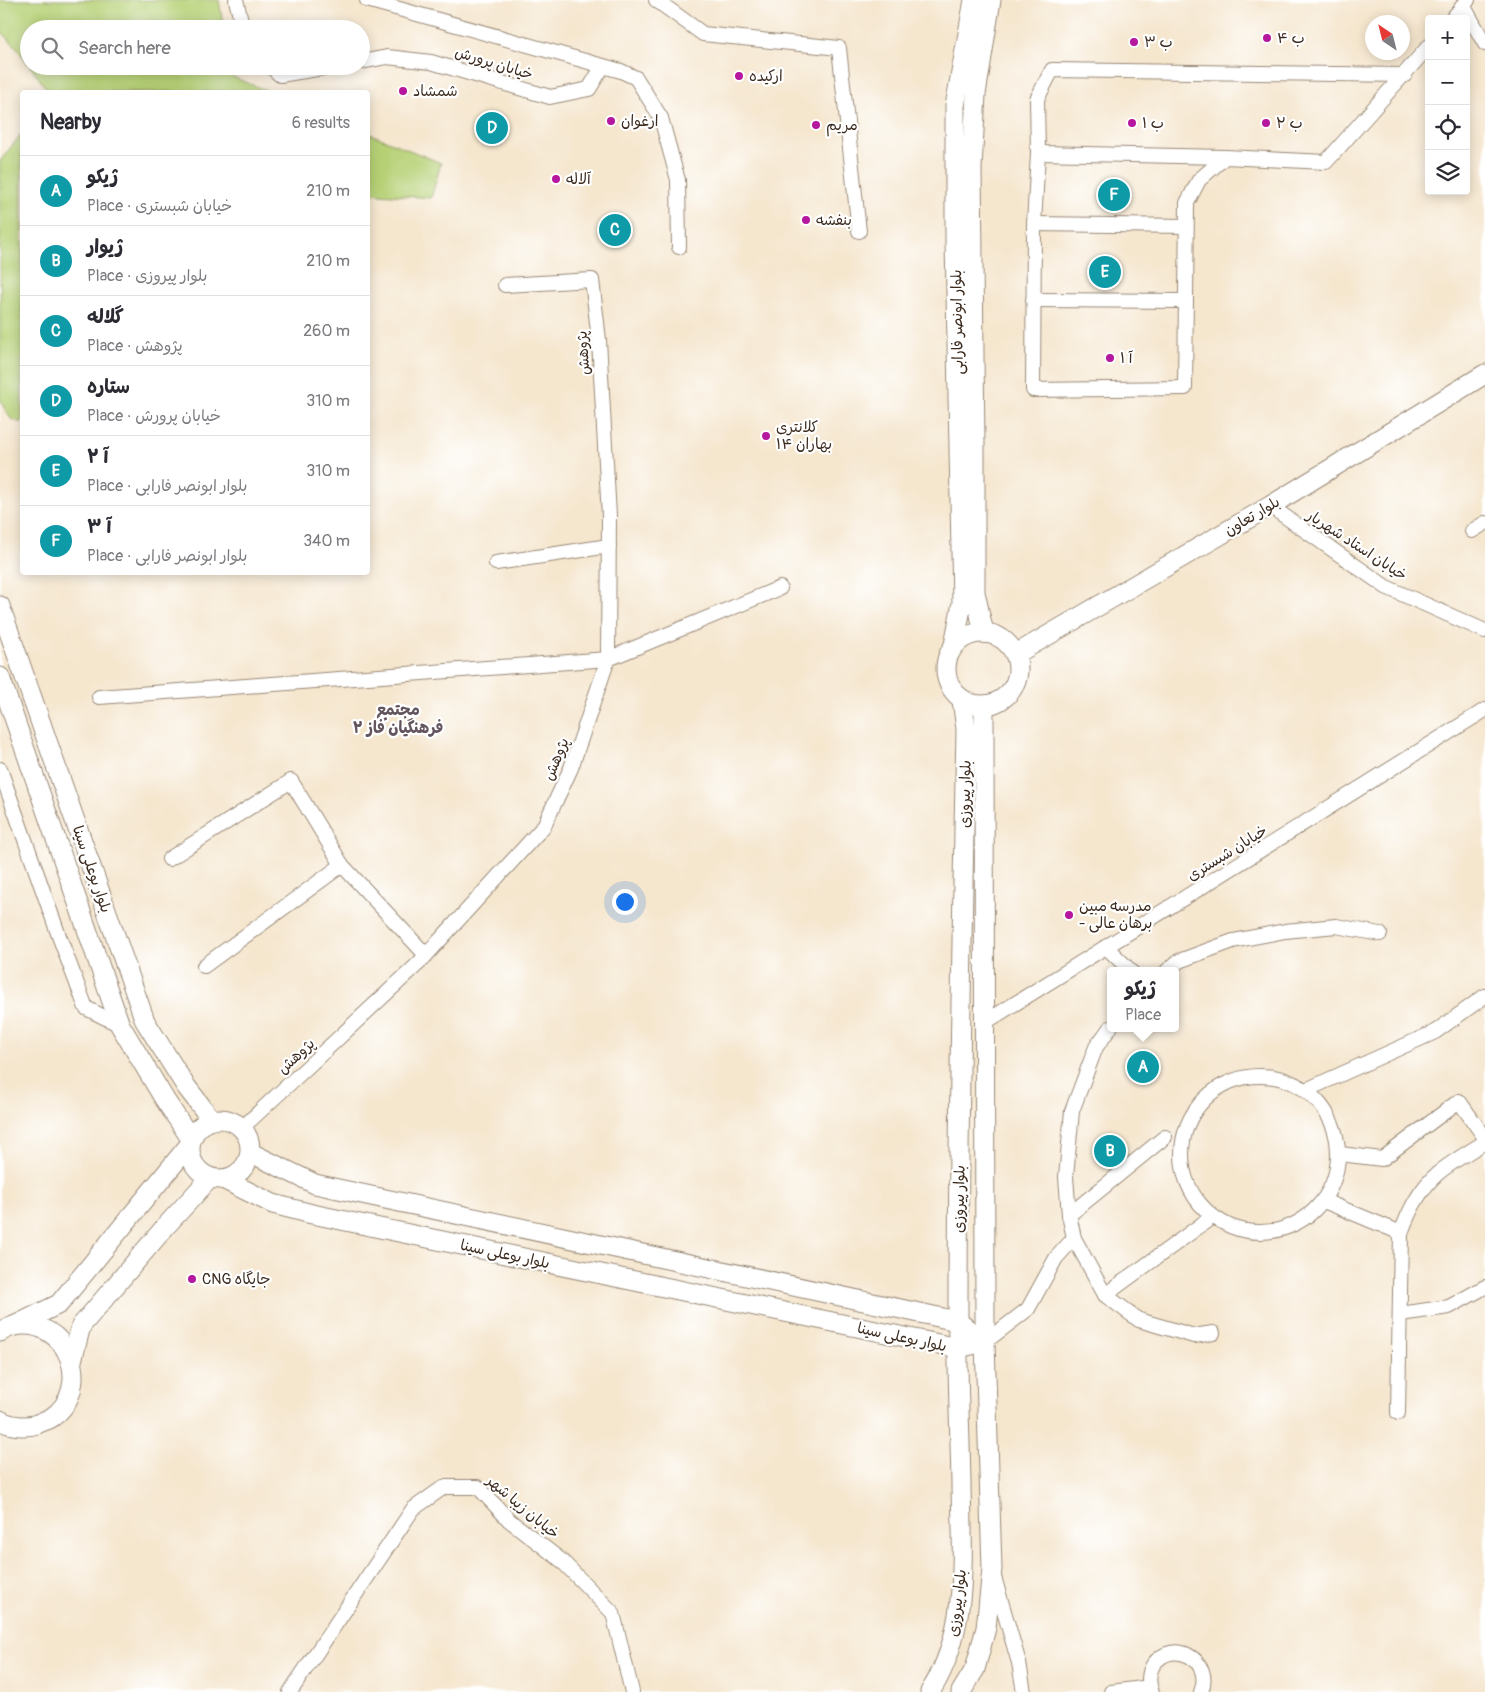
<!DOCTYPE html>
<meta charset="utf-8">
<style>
body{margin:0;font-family:Pangolin,"Playpen Sans Arabic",sans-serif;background:#f2f2f3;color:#2b2b33}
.controls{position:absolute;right:15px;top:15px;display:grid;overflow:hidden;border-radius:5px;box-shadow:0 2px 12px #0003}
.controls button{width:45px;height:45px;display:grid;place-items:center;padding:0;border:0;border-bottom:1px solid #e1e1e2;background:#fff;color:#2b2b33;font:25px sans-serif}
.compass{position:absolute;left:1365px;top:15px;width:45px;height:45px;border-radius:50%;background:#fff;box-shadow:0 2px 12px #0003;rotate:325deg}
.you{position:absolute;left:624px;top:901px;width:18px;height:18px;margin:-12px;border:4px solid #fff;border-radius:50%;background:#1a73e8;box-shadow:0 0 0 8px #1a73e833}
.badge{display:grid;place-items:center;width:32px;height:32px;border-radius:50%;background:#db2777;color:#fff;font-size:16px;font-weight:700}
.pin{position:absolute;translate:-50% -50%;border:2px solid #fff;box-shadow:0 1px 5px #0006}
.popup{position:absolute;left:1107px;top:967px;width:72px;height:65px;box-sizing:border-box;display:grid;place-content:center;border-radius:5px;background:#fff;filter:drop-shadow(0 1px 4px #0005);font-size:16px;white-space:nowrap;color:#7c7c81}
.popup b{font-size:19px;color:#2b2b33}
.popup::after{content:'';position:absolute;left:50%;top:100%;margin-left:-10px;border:10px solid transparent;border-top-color:#fff}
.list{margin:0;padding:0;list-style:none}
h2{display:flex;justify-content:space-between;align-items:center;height:65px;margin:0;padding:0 20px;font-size:21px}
h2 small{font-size:16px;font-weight:400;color:#7c7c81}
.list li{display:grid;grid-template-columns:32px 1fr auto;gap:15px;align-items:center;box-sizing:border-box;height:70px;padding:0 20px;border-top:1px solid #e1e1e2}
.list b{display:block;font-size:19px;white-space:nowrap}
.list p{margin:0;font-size:16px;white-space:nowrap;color:#7c7c81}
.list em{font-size:16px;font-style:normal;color:#7c7c81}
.icon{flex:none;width:28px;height:28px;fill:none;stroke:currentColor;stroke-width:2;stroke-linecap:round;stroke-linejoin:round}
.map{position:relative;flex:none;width:1485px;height:1692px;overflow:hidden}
.search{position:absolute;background:#fff;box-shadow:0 2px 12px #0003;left:20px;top:20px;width:350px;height:55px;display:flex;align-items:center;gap:12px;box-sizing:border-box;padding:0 18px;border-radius:28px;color:#7c7c81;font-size:19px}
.panel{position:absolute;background:#fff;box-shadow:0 2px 12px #0003;left:20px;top:90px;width:350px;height:485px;border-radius:5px}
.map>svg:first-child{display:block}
.green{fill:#b6d075;stroke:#787d4a}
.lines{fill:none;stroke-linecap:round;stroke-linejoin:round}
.street-casing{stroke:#988876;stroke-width:16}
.secondary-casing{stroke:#988876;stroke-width:21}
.street{stroke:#fff;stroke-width:14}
.secondary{stroke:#fff;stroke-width:19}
.poi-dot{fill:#b5179e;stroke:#fff;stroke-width:2}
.labels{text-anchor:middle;stroke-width:4.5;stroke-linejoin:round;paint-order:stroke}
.poi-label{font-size:15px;fill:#3b2a1e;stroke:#fff;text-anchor:start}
.street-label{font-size:15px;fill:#3b2a1e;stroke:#fff}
.neighbourhood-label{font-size:16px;font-weight:bold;fill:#63555e;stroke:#fff}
</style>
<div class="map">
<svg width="1485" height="1692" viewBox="0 0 1485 1692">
<rect width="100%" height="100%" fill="#fff"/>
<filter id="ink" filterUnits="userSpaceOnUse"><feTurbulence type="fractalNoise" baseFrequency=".02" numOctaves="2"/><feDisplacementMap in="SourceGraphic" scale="10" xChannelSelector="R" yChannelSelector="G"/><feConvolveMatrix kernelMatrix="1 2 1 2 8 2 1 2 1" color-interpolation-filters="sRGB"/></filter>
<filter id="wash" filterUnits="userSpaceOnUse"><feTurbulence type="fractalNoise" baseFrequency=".0096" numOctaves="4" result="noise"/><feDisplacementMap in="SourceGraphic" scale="20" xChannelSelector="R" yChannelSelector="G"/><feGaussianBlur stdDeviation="1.12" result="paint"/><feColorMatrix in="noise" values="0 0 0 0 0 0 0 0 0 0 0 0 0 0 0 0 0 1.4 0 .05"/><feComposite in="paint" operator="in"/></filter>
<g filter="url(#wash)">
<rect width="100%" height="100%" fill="#f5e6ce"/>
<!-- green -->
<g class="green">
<polygon points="0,0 219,0 224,29 29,29 29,65 17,48 0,30"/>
<polygon points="30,66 231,66 233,77 270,92 49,92"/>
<polygon points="22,133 22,423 11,419 0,401 0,161"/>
<polygon points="368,133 441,163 431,198 368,193"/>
</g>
</g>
<g filter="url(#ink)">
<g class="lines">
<defs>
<g id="street">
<polyline points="236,0 243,29"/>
<polyline points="367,0 621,71 636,78 661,118 678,180 679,247"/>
<polyline points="656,0 703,34 839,48 859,231"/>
<polyline points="1463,5 1485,44"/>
<polyline points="1452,19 1468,0"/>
<polyline points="361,62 387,57 431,62 550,97 589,89 603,66"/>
<polyline points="270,66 280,75 335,66"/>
<polyline points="1038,153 1225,157 1326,162 1429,46"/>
<polyline points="1225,157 1199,180 1187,203 1185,388 1033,390 1034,224 1038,153 1037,99 1052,70 1405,75"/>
<polyline points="1034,224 1186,226"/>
<polyline points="1033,300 1186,301"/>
<polyline points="1270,506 1386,587 1485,631"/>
<polyline points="1472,531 1485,523"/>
<polyline points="496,563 609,546"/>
<polyline points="99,697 608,659 780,588"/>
<polyline points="0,769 59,936 86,1008 120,1025"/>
<polyline points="169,859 291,781 342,865"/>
<polyline points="1107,948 1131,971"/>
<polyline points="204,966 342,865 426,955"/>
<polyline points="1167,971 1179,961 1233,941 1285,931 1336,926 1380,934"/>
<polyline points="984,1023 1485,710"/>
<polyline points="1110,1028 1096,1047 1072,1111 1066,1177 1069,1215 1074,1238 1105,1295 1139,1320 1194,1336 1213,1333"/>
<circle cx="1260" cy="1154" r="78"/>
<polyline points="1306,1090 1435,1032 1485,996"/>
<polyline points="243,1127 419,963 544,826 571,768 608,659 609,516 599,340 592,280 505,285"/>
<polyline points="1340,1154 1382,1159 1459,1101 1485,1138"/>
<polyline points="1324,1201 1401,1233"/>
<polyline points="1069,1215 1165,1137"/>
<polyline points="1105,1295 1212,1217"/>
<polyline points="1400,1314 1449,1307 1485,1287"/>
<polyline points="985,1342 1028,1309 1056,1258 1074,1238"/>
<path d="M1398,1413L1401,1233C1409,1211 1419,1190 1437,1174C1451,1162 1469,1152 1485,1142"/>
<polyline points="994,1577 1019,1663 1024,1692"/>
<polyline points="290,1692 413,1509 444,1487 478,1487 509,1520 562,1561 613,1613 632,1692"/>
<polyline points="1111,1692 1150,1687"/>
<path d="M1152,1692C1148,1683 1148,1674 1153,1665C1173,1637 1214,1660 1201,1692"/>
</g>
<g id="secondary">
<polyline points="0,606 145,1021 185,1085 211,1119"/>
<circle cx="982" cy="669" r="36"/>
<polyline points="984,633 975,592 975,446 972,168 976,94 991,0"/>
<polyline points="954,645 962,603 955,240 955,106 974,0"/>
<polyline points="1016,654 1270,506 1485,374"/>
<polyline points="0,677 120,1025 165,1100 191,1139"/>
<circle cx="220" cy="1149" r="30"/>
<polyline points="251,1153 315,1184 957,1321 985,1342"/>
<polyline points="223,1179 273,1204 312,1214 958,1348 985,1342"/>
<polyline points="14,1326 59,1304 190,1144"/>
<path d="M0,1332C4,1330 9,1327 14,1326C68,1316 95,1388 51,1418C47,1420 41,1422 37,1424C26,1428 9,1426 0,1420"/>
<polyline points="72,1361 81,1326 165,1227 210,1178"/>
<path d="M930,1692C970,1630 962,1554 961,1484C960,1429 957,1373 958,1318C958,1122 962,926 966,729L962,700"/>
<polyline points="961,1692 975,1669 986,1628 992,1569 985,1342 984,706"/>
</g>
</defs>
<!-- street casing -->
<use href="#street" class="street-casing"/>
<!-- secondary casing -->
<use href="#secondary" class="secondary-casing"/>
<!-- street -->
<use href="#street" class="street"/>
<!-- secondary -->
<use href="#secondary" class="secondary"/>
</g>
</g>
<!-- markers -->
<g class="poi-dot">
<circle cx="1267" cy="38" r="5"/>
<circle cx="1134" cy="42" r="5"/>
<circle cx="739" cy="76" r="5"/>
<circle cx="403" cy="91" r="5"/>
<circle cx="611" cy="121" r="5"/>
<circle cx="1132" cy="123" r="5"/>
<circle cx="1266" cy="123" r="5"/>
<circle cx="816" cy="125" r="5"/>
<circle cx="556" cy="179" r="5"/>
<circle cx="806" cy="220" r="5"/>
<circle cx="1110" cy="358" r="5"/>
<circle cx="766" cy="436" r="5"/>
<circle cx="1069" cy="915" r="5"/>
<circle cx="192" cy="1279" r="5"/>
</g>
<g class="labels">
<!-- poi labels -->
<g class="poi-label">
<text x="1277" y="43">ب ۴</text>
<text x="1144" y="47">ب ۳</text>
<text x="749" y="81">ارکیده</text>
<text x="413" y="96">شمشاد</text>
<text x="621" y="126">ارغوان</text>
<text x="1142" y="128">ب ۱</text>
<text x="1276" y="128">ب ۲</text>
<text x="826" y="130">مریم</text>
<text x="566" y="184">آلاله</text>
<text x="816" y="225">بنفشه</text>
<text x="1120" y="363">آ ۱</text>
<text x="776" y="432">کلانتری<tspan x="776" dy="17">۱۴ بهاران</tspan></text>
<text x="1079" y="911">مدرسه مبین<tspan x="1079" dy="17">- برهان عالی</tspan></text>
<text x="202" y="1284">CNG جایگاه</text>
</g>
<!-- street labels -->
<g class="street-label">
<text transform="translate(494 63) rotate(17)" y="5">خیابان پرورش</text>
<text transform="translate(957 322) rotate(-91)" y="5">بلوار ابونصر فارابی</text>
<text transform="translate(583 353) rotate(-94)" y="5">پژوهش</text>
<text transform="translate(1252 516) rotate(-31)" y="5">بلوار تعاون</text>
<text transform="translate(1357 545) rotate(33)" y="5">خیابان استاد شهریار</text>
<text transform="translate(556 759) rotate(-68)" y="5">پژوهش</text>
<text transform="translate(965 794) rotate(-89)" y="5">بلوار پیروزی</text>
<text transform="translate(1227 853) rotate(-32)" y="5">خیابان شبستری</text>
<text transform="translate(92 869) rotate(71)" y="5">بلوار بوعلی سینا</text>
<text transform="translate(296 1056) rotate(-43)" y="5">پژوهش</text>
<text transform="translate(959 1199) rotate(-89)" y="5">بلوار پیروزی</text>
<text transform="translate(505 1254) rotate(12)" y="5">بلوار بوعلی سینا</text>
<text transform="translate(902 1337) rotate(12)" y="5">بلوار بوعلی سینا</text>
<text transform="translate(523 1507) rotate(40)" y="5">خیابان زیبا شهر</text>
<text transform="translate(957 1603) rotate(-83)" y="5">بلوار پیروزی</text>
</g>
<!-- neighbourhood labels -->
<g class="neighbourhood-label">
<text x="398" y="715">مجتمع<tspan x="398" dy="18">فرهنگیان فاز ۲</tspan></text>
</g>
</g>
</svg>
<div class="controls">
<button>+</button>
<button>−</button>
<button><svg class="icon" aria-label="locate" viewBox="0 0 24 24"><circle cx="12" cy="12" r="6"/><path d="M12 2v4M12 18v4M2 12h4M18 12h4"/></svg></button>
<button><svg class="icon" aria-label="layers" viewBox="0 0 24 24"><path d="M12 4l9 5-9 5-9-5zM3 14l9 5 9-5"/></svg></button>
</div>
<svg class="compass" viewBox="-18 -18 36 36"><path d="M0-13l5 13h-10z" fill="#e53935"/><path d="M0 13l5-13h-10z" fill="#7c7c81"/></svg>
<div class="you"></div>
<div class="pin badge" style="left:1143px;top:1067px;background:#0f9aa8">A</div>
<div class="popup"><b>ژیکو</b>Place</div>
<div class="pin badge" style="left:1110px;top:1151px;background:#0f9aa8">B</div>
<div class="pin badge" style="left:615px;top:230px;background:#0f9aa8">C</div>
<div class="pin badge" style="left:492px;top:128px;background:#0f9aa8">D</div>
<div class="pin badge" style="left:1105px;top:272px;background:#0f9aa8">E</div>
<div class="pin badge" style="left:1114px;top:195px;background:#0f9aa8">F</div>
<div class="search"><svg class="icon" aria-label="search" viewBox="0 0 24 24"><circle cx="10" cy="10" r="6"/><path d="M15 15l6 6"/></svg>Search here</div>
<section class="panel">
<h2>Nearby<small>6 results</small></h2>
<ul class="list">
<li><span class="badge" style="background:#0f9aa8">A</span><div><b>ژیکو</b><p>Place · خیابان شبستری</p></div><em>210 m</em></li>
<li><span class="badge" style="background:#0f9aa8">B</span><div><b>ژیوار</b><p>Place · بلوار پیروزی</p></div><em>210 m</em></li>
<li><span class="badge" style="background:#0f9aa8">C</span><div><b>گلاله</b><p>Place · پژوهش</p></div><em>260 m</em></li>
<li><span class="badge" style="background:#0f9aa8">D</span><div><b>ستاره</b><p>Place · خیابان پرورش</p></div><em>310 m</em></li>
<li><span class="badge" style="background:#0f9aa8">E</span><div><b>آ ۲</b><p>Place · بلوار ابونصر فارابی</p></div><em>310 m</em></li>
<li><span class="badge" style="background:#0f9aa8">F</span><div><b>آ ۳</b><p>Place · بلوار ابونصر فارابی</p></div><em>340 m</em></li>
</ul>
</section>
</div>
